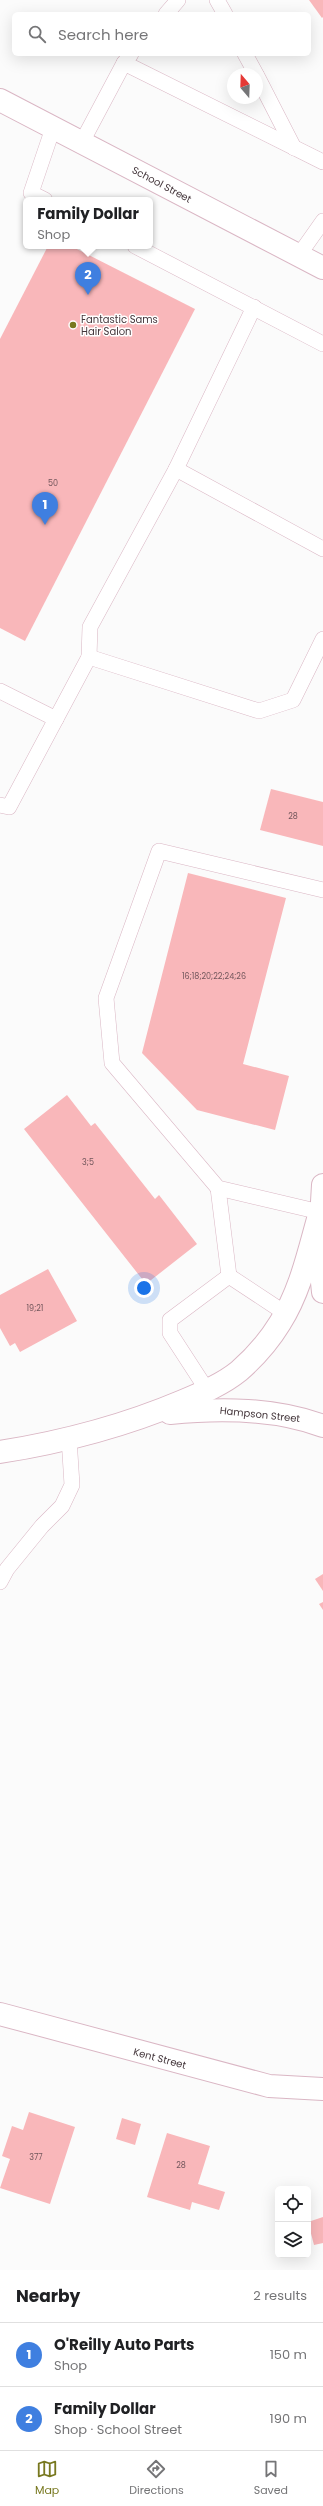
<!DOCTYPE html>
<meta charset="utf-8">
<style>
body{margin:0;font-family:Poppins,sans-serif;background:#f2f2f2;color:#202124}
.controls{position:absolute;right:12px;bottom:12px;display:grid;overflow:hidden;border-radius:6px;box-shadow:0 4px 16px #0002}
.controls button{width:36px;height:36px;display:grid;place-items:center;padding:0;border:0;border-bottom:1px solid #e0e0e0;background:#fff;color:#202124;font:20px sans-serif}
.compass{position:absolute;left:227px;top:68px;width:36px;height:36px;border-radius:50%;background:#fff;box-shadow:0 4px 16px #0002;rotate:341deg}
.you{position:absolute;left:144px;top:1288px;width:14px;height:14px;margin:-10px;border:3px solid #fff;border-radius:50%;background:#1a73e8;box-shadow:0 0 0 6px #1a73e833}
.badge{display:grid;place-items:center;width:26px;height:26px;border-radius:50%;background:#78781f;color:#fff;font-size:13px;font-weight:700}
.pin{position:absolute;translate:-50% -33px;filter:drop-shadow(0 1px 2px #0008)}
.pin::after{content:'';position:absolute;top:21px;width:14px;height:12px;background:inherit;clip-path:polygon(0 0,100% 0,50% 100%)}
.popup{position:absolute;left:23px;top:197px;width:130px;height:52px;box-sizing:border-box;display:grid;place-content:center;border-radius:6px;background:#fff;filter:drop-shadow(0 1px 3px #0005);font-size:13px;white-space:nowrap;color:#757577}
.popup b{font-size:15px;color:#202124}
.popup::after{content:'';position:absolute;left:50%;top:100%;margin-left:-8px;border:8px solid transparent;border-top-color:#fff}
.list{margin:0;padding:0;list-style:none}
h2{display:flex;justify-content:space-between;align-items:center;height:52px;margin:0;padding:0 16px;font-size:17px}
h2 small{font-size:13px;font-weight:400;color:#757577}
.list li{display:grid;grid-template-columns:26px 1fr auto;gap:12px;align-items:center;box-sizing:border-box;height:64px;padding:0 16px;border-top:1px solid #e0e0e0}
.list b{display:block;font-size:15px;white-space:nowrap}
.list p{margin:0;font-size:13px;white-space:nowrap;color:#757577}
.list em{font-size:13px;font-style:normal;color:#757577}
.icon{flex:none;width:22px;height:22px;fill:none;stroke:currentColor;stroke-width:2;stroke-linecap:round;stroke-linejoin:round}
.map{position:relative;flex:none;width:323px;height:2270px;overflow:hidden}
.search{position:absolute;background:#fff;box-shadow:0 4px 16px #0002;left:12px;right:12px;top:12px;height:44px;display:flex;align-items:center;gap:10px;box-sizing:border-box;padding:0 14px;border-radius:6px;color:#757577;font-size:15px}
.sheet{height:180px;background:#fff}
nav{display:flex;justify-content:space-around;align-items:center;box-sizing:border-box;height:56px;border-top:1px solid #e0e0e0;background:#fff;font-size:11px;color:#757577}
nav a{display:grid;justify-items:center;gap:2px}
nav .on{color:#78781f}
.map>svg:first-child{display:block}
.building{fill:#f9b7ba}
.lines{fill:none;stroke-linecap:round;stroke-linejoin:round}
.lane-casing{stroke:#dab6c4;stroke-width:16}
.street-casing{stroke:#dab6c4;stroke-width:24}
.secondary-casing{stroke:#dab6c4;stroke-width:24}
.lane{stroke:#fff;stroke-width:15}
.street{stroke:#fff;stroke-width:22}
.secondary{stroke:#fff;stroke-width:22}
.poi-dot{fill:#78781f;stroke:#fff;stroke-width:1.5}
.labels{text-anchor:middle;stroke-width:3;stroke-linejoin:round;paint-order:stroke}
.number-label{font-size:8px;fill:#71565b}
.street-label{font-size:10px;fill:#44363b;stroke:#fff}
.poi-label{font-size:10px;fill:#44363b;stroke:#fff;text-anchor:start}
</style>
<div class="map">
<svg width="323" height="2270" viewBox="0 0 323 2270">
<rect width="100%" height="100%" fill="#fbfbfb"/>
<!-- building -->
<g class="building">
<polygon points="309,0 323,0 323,17 322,18"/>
<polygon points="48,246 71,246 195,309 25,641 0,628 0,339"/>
<polygon points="271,789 323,802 323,846 260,830"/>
<polygon points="188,873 286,898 243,1064 289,1076 275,1130 197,1110 142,1053"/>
<polygon points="67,1095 91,1126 95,1123 155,1199 159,1195 197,1244 146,1284 24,1129"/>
<polygon points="48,1269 77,1321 20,1352 15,1343 10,1346 0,1328 0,1295"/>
<polygon points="323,1574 323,1591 315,1579"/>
<polygon points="323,1602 323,1610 319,1604"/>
<polygon points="29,2112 75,2127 50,2204 0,2188 10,2159 2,2156 12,2126 23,2130"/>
<polygon points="122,2118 141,2124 135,2145 116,2139"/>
<polygon points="167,2133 210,2146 198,2184 225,2192 219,2210 192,2202 190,2210 147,2197"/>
<polygon points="323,2217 323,2243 314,2245 308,2222"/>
</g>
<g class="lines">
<defs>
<g id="lane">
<polyline points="217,0 225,14"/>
<polyline points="166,14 178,0"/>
<polyline points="245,54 256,74"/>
<polyline points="124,63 323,162"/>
<polyline points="257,76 294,148"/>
<polyline points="82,142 124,63 131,54"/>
<polyline points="45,200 31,193 53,128"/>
<polyline points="135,246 323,344"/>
<polyline points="299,255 323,221"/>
<polyline points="254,307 176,469 323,549"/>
<polyline points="89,657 90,627 176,469"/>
<polyline points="0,691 56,719"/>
<polyline points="0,805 9,807 89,657 259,711 293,700 323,639"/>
<polyline points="218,1188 229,1276"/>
<polyline points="320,1212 218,1188 112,1063 106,998 159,851 323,890"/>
<polyline points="207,1390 170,1333 170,1320 229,1276 285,1313"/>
<polyline points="0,1582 7,1569 42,1526 62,1506 72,1485 69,1438"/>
</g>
<g id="street">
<polyline points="0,100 323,268"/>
<polyline points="0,2014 269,2086 323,2089"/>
</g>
<g id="secondary">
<polyline points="323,1185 319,1253 323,1292"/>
<path d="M170,1413C221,1408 275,1408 323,1426"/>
<path d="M0,1452C63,1442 124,1426 183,1401C202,1393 223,1384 239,1371C255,1357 269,1341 280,1323C301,1290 309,1250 320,1212"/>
</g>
</defs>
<!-- lane casing -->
<use href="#lane" class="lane-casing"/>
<!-- street casing -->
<use href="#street" class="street-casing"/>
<!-- secondary casing -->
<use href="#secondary" class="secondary-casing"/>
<!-- lane -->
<use href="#lane" class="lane"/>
<!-- street -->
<use href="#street" class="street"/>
<!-- secondary -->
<use href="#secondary" class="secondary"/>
</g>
<!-- markers -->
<circle class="poi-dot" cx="73" cy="325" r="4"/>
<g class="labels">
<!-- number labels -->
<g class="number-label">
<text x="53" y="486">50</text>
<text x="293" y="819">28</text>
<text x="214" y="979">16;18;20;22;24;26</text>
<text x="88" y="1165">3;5</text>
<text x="35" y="1311">19;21</text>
<text x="36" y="2160">377</text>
<text x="181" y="2168">28</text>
</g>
<!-- street labels -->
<g class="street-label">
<text transform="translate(162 184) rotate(28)" y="4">School Street</text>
<text transform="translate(260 1414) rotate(6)" y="4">Hampson Street</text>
<text transform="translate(160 2058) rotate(15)" y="4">Kent Street</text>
</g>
<!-- poi labels -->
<g class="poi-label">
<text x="81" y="323">Fantastic Sams<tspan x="81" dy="12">Hair Salon</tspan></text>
</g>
</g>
</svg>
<div class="controls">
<button><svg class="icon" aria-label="locate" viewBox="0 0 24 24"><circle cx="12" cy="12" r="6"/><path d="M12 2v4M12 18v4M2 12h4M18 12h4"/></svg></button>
<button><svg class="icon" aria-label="layers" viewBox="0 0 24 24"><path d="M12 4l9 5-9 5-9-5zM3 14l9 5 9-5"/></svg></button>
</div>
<svg class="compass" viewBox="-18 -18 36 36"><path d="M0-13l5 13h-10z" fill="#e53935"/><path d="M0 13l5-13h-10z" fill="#757577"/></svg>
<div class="you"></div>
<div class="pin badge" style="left:45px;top:525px;background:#3f7fe0">1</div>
<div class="pin badge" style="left:88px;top:295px;background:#3f7fe0">2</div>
<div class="popup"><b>Family Dollar</b>Shop</div>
<div class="search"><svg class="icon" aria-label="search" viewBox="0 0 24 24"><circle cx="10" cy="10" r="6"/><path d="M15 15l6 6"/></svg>Search here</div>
</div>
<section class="sheet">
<h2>Nearby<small>2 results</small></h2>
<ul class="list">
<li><span class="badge" style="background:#3f7fe0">1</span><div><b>O'Reilly Auto Parts</b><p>Shop</p></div><em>150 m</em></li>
<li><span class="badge" style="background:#3f7fe0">2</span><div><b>Family Dollar</b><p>Shop · School Street</p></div><em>190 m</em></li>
</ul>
</section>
<nav>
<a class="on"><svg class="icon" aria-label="map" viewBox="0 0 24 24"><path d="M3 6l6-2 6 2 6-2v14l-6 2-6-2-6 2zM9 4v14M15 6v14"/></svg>Map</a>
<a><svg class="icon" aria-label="directions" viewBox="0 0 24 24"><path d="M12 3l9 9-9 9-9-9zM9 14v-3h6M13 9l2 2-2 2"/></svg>Directions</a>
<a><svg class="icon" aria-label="saved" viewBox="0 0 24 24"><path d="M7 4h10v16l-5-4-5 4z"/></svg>Saved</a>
</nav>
